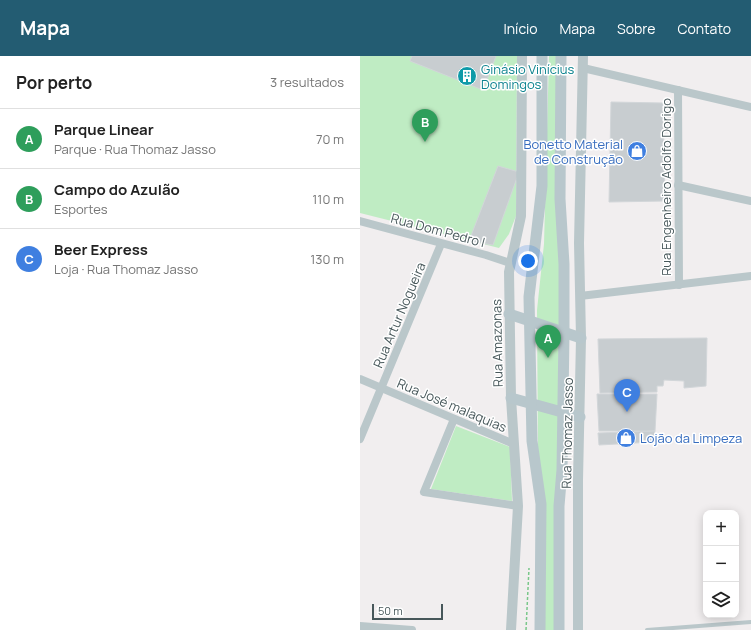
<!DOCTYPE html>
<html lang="pt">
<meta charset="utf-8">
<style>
body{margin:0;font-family:Manrope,sans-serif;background:#f6f6f6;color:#222}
.controls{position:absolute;right:12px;bottom:12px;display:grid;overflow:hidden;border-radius:8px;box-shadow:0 2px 10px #0003}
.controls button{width:36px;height:36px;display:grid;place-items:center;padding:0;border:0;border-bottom:1px solid #e0e0e0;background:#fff;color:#222;font:20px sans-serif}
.scale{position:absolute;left:12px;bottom:10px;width:71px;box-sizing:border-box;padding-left:4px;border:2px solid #47575a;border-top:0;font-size:11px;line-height:14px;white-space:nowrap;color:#47575a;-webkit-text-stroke:3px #fff;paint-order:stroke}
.you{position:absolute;left:168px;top:205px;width:14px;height:14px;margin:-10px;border:3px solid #fff;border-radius:50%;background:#1a73e8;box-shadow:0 0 0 6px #1a73e833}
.badge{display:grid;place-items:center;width:26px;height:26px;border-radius:50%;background:#235c72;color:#fff;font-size:13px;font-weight:700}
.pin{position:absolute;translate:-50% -33px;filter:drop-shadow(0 1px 2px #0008)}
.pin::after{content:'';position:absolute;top:21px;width:14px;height:12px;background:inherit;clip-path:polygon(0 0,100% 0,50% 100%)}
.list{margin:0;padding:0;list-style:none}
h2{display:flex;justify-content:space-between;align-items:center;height:52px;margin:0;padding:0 16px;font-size:17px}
h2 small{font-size:13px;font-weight:400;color:#767676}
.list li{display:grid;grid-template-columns:26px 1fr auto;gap:12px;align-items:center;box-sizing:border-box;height:60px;padding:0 16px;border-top:1px solid #e0e0e0}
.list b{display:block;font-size:15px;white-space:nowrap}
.list p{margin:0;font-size:13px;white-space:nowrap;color:#767676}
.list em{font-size:13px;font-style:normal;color:#767676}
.icon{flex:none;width:22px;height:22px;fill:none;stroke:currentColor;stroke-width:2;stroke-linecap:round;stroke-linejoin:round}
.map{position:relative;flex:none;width:391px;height:574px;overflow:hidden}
header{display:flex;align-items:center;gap:24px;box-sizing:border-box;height:56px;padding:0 20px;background:#235c72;color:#fff}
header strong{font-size:19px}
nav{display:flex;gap:22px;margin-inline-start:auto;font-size:14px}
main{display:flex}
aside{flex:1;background:#fff}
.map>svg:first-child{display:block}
.green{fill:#bfecc3}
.building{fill:#c8cdd0;stroke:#d2d6d9}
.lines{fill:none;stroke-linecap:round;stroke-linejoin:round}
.path{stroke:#79c78a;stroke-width:1.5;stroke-dasharray:3 2;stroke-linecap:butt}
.service{stroke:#bac7ca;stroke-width:4}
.minor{stroke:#bac7ca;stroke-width:8}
.tertiary{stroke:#bac7ca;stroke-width:10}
.secondary{stroke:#b8c7cc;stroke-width:11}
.labels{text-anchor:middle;stroke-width:3;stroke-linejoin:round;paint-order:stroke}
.culture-label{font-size:13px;fill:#0d838f;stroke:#fff;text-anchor:start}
.shop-label{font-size:13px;fill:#366cbe;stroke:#fff;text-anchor:end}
.street-label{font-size:13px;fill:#47575a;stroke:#fff}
</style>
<header>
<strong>Mapa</strong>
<nav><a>Início</a><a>Mapa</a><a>Sobre</a><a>Contato</a></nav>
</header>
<main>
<aside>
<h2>Por perto<small>3 resultados</small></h2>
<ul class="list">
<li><span class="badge" style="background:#2e9e5b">A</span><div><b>Parque Linear</b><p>Parque · Rua Thomaz Jasso</p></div><em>70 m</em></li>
<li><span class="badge" style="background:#2e9e5b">B</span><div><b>Campo do Azulão</b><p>Esportes</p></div><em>110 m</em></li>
<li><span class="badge" style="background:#3f7fe0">C</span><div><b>Beer Express</b><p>Loja · Rua Thomaz Jasso</p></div><em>130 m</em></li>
</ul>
</aside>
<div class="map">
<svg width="391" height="574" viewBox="0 0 391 574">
<rect width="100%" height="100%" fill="#f1eeef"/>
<!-- green -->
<g class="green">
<polygon points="0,0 157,0 156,160 149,178 139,192 0,157"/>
<polygon points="189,0 199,0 199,282 196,574 185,574 178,401 177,254 184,188"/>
<polygon points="96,370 150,391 152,445 71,433"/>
</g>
<!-- building -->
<g class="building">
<polygon points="52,0 136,0 123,34 50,5"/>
<polygon points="251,46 303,47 305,145 249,146"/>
<polygon points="138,110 159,116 133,189 109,185"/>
<polygon points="347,282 346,330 324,332 324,325 304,324 303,330 297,330 297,336 240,337 238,283"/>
<polygon points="237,338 297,338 295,375 239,375"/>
<polygon points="295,375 293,386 239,389 238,377"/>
</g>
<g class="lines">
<!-- path -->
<polyline class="path" points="166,574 169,512"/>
<!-- service -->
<polyline class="service" points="287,574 391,566"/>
<!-- minor -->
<g class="minor">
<polyline points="223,12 391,51"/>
<polyline points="318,34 319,229"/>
<polyline points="318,129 391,145"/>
<polyline points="0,165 126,199 150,207"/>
<polyline points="220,240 391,220"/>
<polyline points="0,323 154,388"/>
<polyline points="94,363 64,436 158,450"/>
<polyline points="0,383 81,188"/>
<polyline points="0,570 52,574"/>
</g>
<!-- tertiary -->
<g class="tertiary">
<polyline points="151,574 158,450 151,342 149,216 161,160 162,0"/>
<polyline points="218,574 218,424 221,282 219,187 223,0"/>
</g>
<!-- secondary -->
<g class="secondary">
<polyline points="149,258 221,282"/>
<polyline points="151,342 220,361"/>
<polyline points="180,574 181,448 172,385 169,241 182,130 182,0"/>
<polyline points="199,574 199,450 202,414 204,277 204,208 200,143 201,0"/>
</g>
</g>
<!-- icons -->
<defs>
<symbol id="building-disc" viewBox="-11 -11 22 22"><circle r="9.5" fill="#0f9aa8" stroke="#fff"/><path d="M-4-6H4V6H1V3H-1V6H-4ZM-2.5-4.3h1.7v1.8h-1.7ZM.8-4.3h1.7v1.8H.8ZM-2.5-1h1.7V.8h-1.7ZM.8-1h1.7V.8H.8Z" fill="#fff"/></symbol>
<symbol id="shop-disc" viewBox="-11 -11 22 22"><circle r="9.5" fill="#3f7fe0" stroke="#fff"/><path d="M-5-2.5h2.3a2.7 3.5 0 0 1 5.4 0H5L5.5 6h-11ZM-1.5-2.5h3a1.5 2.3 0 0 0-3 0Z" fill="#fff"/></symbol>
</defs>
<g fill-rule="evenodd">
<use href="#building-disc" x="96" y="9" width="22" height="22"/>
<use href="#shop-disc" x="266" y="84" width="22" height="22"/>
<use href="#shop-disc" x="255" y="371" width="22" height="22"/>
</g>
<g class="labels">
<!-- culture labels -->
<g class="culture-label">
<text x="121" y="18">Ginásio Vinícius<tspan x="121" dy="15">Domingos</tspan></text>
</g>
<!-- shop labels -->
<g class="shop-label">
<text x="263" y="93">Bonetto Material<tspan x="263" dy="15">de Construção</tspan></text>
<text x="280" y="387" text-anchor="start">Lojão da Limpeza</text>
</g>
<!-- street labels -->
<g class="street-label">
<text transform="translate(306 131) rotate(-90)" y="5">Rua Engenheiro Adolfo Dorigo</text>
<text transform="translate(78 174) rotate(15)" y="5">Rua Dom Pedro I</text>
<text transform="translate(39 259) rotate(-67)" y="5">Rua Artur Nogueira</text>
<text transform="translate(137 287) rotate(-91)" y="5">Rua Amazonas</text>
<text transform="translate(92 349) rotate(23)" y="5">Rua José malaquias</text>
<text transform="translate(207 377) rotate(-89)" y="5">Rua Thomaz Jasso</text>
</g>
</g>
</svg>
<div class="controls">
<button>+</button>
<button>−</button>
<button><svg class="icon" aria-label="layers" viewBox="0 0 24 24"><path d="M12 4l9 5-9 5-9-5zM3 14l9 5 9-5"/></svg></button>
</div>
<div class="scale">50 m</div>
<div class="you"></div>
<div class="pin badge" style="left:188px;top:302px;background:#2e9e5b">A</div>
<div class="pin badge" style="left:65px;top:86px;background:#2e9e5b">B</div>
<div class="pin badge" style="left:267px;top:356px;background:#3f7fe0">C</div>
</div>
</main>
